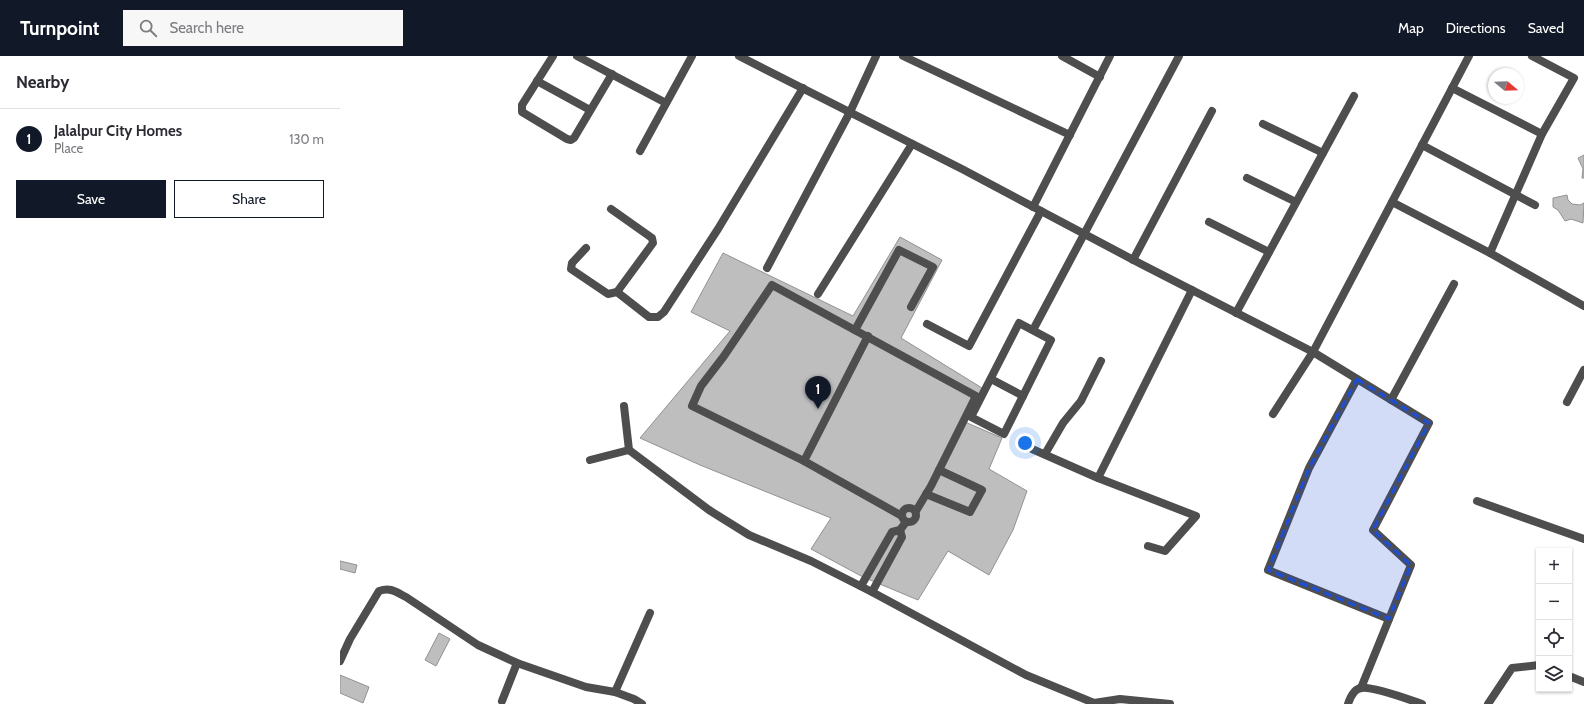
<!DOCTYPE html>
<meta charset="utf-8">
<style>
body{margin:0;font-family:Cabin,sans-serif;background:#f7f7f7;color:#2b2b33}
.controls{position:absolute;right:12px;bottom:12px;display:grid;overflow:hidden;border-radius:0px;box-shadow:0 1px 3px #0004}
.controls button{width:36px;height:36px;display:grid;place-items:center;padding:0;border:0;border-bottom:1px solid #e1e1e2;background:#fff;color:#2b2b33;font:20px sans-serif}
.compass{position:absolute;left:1148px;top:12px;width:36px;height:36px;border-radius:50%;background:#fff;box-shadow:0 1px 3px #0004;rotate:109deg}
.you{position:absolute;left:685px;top:387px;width:14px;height:14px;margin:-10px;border:3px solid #fff;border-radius:50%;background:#1a73e8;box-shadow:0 0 0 6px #1a73e833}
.badge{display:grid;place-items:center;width:26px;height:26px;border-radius:50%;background:#111827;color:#fff;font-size:13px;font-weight:700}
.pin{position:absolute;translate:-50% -33px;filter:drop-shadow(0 1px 2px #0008)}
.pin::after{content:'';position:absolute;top:21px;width:14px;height:12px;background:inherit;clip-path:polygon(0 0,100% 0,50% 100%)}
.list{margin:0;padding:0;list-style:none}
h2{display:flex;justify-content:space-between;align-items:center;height:52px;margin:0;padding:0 16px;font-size:17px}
h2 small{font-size:13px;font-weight:400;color:#7c7c81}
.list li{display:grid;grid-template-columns:26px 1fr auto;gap:12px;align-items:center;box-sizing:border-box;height:60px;padding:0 16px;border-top:1px solid #e1e1e2}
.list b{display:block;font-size:15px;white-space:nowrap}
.list p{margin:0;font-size:13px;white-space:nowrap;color:#7c7c81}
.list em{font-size:13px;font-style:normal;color:#7c7c81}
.actions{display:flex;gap:8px;padding:12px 16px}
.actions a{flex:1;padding:9px 0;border:1px solid #111827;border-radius:0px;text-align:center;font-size:14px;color:#111827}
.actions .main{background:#111827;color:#fff}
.icon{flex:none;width:22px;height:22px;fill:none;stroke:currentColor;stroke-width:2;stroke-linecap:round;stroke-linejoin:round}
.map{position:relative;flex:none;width:1244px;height:648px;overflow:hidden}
header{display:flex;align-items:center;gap:24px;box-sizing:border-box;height:56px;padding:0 20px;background:#111827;color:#fff}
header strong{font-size:19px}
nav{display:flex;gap:22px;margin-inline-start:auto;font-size:14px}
.search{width:280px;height:36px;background:#f7f7f7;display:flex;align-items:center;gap:10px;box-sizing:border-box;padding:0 14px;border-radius:0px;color:#7c7c81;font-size:15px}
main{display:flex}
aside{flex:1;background:#fff}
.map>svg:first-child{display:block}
.building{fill:#bebebe;stroke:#929292}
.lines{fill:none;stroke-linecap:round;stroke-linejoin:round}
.street{stroke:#4e4e4e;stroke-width:8}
.marked{fill:#1d4ed8;fill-opacity:0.2;stroke:#1d4ed8;stroke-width:3;stroke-dasharray:8 5;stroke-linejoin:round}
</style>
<header>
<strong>Turnpoint</strong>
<div class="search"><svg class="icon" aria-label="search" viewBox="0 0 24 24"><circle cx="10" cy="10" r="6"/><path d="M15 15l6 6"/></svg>Search here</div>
<nav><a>Map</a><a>Directions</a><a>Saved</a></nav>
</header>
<main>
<aside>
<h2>Nearby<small></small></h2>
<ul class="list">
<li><span class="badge">1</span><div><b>Jalalpur City Homes</b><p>Place</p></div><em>130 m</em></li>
</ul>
<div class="actions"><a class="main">Save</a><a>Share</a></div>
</aside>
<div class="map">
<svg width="1244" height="648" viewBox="0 0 1244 648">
<rect width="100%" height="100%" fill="#fff"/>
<!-- building -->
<g class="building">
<polygon points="1244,99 1244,122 1242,122 1243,113 1238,102"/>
<polygon points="1227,139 1228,144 1232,148 1240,149 1244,147 1243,167 1231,163 1225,165 1218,154 1213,151 1213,142"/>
<polygon points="560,181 602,204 561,282 642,332 625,366 662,382 649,413 687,435 673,474 649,519 608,495 578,544 523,521 471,493 491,462 360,409 300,382 390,275 351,256 383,197 513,260"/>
<polygon points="0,505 17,509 15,517 0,513"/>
<polygon points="99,577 110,583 96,610 85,604"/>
<polygon points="0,619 29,631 23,647 0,637"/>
</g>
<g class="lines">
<!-- street -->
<g class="street">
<polyline points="213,0 182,49 182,56 227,83 231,84 234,82 272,18"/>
<polyline points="237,0 326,47"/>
<polyline points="399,0 622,113 801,208 973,296 1089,367 1033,474 1071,509 1021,632"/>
<polyline points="563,0 730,79"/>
<polyline points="722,0 760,21"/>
<polyline points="197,25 250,54"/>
<polyline points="1112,32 1202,78"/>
<polyline points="923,68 983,97"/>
<polyline points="1082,89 1195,149"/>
<polyline points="300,95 352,0"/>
<polyline points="907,122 956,146"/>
<polyline points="1052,146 1150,197 1244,250"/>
<polyline points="693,151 770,0"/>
<polyline points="271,153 312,182 313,187 277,236"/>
<polyline points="869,166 929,196"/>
<polyline points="246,192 232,207 231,213 268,238 277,236 309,261 318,261 324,256 378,173 463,32"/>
<polyline points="1150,197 1202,78 1234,22 1192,0"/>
<polyline points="793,204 872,55"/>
<polyline points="427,212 510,56 536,0"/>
<polyline points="478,238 572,88"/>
<polyline points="896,257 1014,40"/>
<polygon points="679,267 711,284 664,378 631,361"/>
<polyline points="587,268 629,290 701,155"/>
<polyline points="515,274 559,194 593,211 571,251"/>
<polyline points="693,274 839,0"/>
<polyline points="651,323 683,340"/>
<polyline points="1017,323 969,412 928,514 1049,563"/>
<polyline points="1051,344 1114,228"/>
<polyline points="1227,346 1244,314"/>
<polyline points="284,350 289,394 369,454 409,479 471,505 532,536 686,619 754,647 780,643 830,648"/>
<polyline points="933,358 973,296 1129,0"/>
<polyline points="692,393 758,422 856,460 825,495 808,490"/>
<polyline points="705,398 723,367 741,345 761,305"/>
<polyline points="250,404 289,394"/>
<polyline points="464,405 528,280"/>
<polyline points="758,422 852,234"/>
<polyline points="586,438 630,456 642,434 599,414"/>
<polyline points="1137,445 1244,483"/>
<circle cx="569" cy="459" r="7"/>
<polyline points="562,460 464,405 352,350 361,330 384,300 432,229 636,340 591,430 576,455"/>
<polyline points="521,530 552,476 560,474 566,466"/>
<polyline points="532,536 562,481 560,474"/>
<path d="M0,605L10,583L39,535C51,531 56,536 66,541L138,589L177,607L246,631L275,636L294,643L302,648"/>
<polyline points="1229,620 1244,626"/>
<polyline points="275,636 310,557"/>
<polyline points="162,645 177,607"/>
<path d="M1008,648C1010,642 1014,633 1021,632C1033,630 1070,644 1082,648"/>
<polyline points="1148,648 1172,612 1199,609"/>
</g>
</g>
<!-- marked area -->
<path class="marked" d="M1017,323L1089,367L1033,474L1071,509L1049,563L928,514L969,412Z"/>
</svg>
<div class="controls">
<button>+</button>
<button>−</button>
<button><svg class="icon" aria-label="locate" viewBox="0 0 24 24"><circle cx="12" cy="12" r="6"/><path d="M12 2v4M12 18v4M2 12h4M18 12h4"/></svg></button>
<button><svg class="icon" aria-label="layers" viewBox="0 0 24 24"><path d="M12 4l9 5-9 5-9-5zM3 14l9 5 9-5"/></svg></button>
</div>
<svg class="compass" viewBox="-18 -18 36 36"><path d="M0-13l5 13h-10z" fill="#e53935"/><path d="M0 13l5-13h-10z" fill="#7c7c81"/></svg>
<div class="you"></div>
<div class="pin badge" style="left:478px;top:353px">1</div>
</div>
</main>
